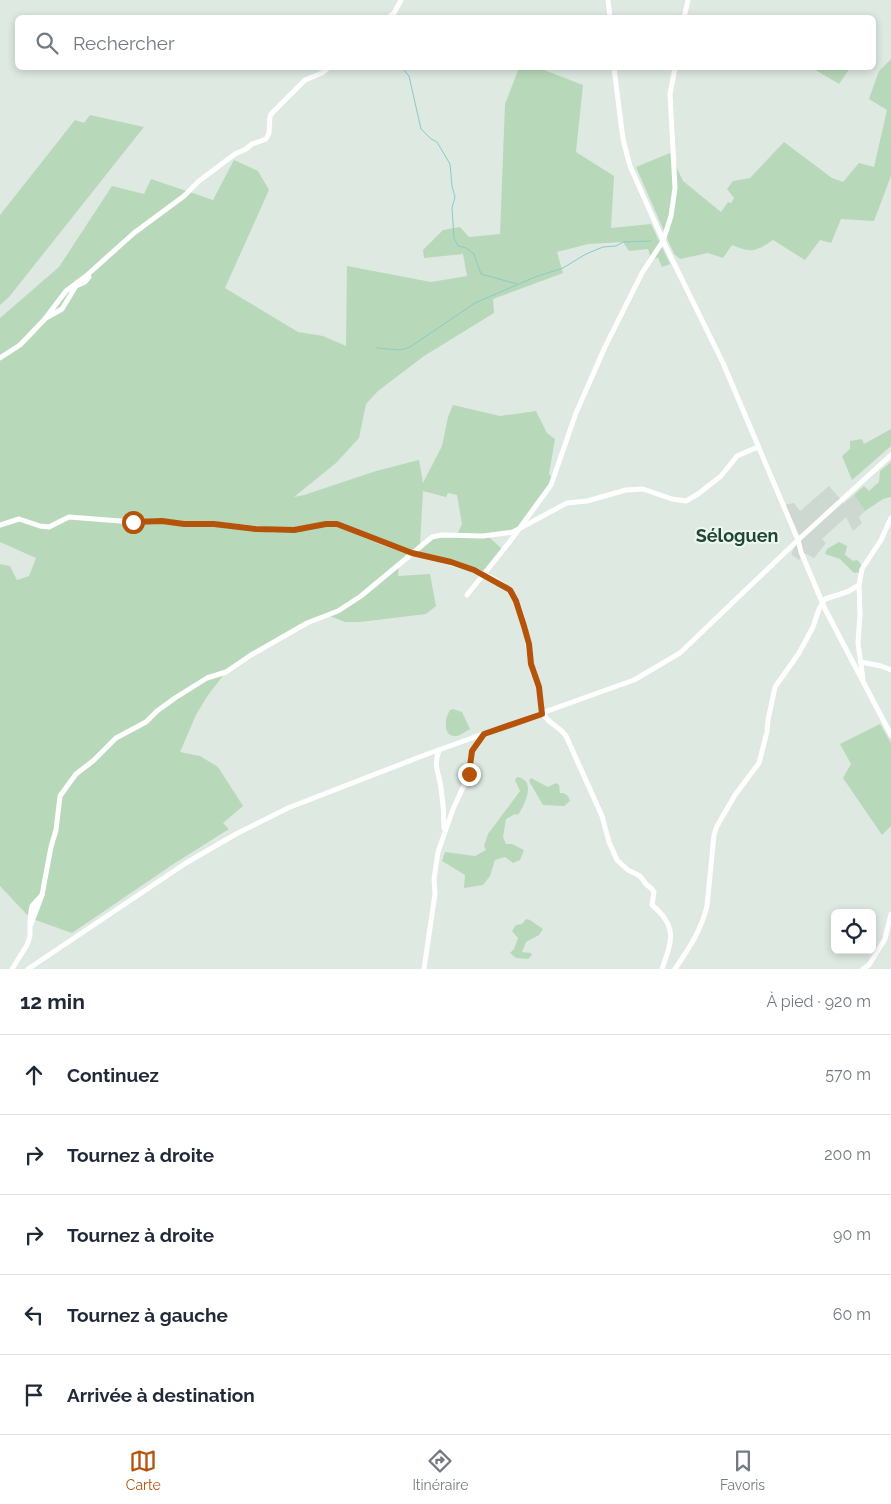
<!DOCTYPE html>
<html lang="fr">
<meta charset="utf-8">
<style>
body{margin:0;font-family:Raleway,sans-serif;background:#f6f6f7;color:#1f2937}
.controls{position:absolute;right:15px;bottom:15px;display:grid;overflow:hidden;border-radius:8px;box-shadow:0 2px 8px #0003}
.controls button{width:45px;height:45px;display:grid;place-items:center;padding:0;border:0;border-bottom:1px solid #e0e1e3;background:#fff;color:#1f2937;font:25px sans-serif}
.stop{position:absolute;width:15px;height:15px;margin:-11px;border:4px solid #b45309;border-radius:50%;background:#fff}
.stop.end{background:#b45309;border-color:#fff;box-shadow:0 1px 5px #0008}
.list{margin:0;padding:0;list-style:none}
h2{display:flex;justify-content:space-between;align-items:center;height:65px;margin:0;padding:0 20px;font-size:21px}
h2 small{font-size:16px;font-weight:400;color:#747a83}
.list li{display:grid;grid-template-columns:32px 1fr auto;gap:15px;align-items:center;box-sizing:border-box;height:80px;padding:0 20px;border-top:1px solid #e0e1e3}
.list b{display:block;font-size:19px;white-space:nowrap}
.list em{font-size:16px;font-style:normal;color:#747a83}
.icon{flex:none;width:28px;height:28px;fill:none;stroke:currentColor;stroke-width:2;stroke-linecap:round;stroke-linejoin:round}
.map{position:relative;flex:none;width:891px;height:969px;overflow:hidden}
.search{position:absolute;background:#fff;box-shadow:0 2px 8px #0003;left:15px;right:15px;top:15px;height:55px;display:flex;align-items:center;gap:12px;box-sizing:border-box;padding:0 18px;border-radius:8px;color:#747a83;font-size:19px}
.sheet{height:465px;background:#fff}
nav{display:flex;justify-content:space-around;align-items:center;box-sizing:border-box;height:70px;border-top:1px solid #e0e1e3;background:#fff;font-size:14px;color:#747a83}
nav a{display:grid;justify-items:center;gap:2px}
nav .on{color:#b45309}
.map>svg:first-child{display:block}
.built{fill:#cdd9d0}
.green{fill:#b8d9b9;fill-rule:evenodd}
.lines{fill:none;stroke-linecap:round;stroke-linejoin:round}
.stream{stroke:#89cbc6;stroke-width:1}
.minor{stroke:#fff;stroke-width:5}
.route{stroke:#b45309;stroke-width:6}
.labels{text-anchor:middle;stroke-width:4;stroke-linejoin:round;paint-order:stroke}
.quarter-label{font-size:18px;font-weight:bold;fill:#1e4834;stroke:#eef6f0}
</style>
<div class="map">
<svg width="891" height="969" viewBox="0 0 891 969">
<rect width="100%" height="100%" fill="#dee9e2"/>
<!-- built -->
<polygon class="built" points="829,486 844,503 854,495 865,511 859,517 862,523 853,531 846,517 822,539 826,543 814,558 804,553 799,560 791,554 798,540 783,505 794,503 800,511"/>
<!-- green -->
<g class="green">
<path d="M891,59V176L874,221L841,219L831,243L820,240L805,260L773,240C755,252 752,253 732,245L723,258L708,253L680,259L674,254L636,167L670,153L683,181L721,212L728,202L731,203L734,198L727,189L733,181L750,178L784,142L832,178L843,182L859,163L874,167L887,110L869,99L879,71Z"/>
<path d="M519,68H539L583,85L576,152L614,176L611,228L651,224L670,264L662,267L658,258L651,259L648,249L629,251L623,242L588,244L557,252L563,273L493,299L494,313L424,356L378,391L366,404L359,438L336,463L294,497L304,495L376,471L419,460L423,483L442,446L448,417L453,405L500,416L536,411L547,433L555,439L549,474L554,479L518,530L488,536L503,550L484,575L412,553L399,564L398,576L430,574L436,606L426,614L360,622H345L327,615L306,623L226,672L208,695L196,715L180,752L200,756L218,767L243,806L223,823L229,829L175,863L72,933L30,918L0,886V564L10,566L17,580L29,576L36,558L0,542V318L59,267L112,186L144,194L151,179L213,200L234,160L258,171L269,190L225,288L298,332L323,336L346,346L347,266L431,282L467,276L463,254L424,258L423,250L443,230L460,227L469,237L500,234L505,104ZM423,491L446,497L448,493L457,495L462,524L457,535H442L420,545Z"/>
<polygon points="812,68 850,68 839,84"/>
<polygon points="90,115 144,127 9,297 0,305 0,215 75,120 84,123"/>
<polygon points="891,429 891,446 852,480 842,456 850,449 850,441 862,439 864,444"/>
<polygon points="891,462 891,497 883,499 865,511 854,495 864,486 869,491 879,482 880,471"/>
<path d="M839,542L847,546L845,555L853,561L857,560C861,563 862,566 861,572L854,573L840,559L825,554L827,549Z"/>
<path d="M453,709L462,712L470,729C466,731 460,736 456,736C442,737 445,717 450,710Z"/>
<polygon points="880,724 891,743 891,826 882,835 843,778 851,764 840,744"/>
<path d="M517,777C537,780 525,804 518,815L515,814L506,819L503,837L506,844H512L524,850L520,860L513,863L505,857L495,860L490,876L483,885L464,888L465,875L442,861L445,852L475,856L486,850L484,846L488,834L520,791L515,780Z"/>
<path d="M531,778L548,787L556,783L559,785L560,793C566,793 568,795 570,801L564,806L543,805L529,781Z"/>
<polygon points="526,919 530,920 543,929 539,935 526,942 522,952 531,953 532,955 528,959 516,958 510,953 514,949 518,938 512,931 516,925 522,924"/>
</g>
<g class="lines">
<!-- stream -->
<g class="stream">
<polyline points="402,68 409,76 421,129 431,139 437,142 450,164 452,186 455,197 452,208 454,238 458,246 466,248 474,254 481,274 517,284"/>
<polyline points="377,348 400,350 410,347 475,303 535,277 563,268 586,254 603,247 616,246 623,242 651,241"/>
</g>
<!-- minor -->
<g class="minor">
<polyline points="608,0 610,18"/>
<polyline points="388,18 394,13 401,0"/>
<polyline points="684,18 688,0"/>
<polyline points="614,68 623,139 630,166 666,247 723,363 798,540 801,552 825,609 891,735"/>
<polyline points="46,318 62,309 76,286 85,282 89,277"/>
<polyline points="0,358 20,345 44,320 66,291 86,276 134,233 184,196 199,181 235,154 246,149 252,144 266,139 269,133 270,116 273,112 305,80 322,73 328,68"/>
<path d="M0,525L19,519L40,526L49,527L69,517L133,522L162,521L184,524H214L273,530H293L326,524H337C362,534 387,545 412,553C439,561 501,571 515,598C525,618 527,642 531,664C532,673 537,681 539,689C541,697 540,709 544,715C549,724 560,727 566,736L602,816L609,842L617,860L628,870L640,876L646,884L652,889L654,892L652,905C678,927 672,940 662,969"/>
<polyline points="467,595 508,544 551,485 576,413 605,347 642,273 663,241 671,216 675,188 670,94 675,68"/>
<polyline points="861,662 881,666 891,670"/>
<polyline points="863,679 858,643 860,615 859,585 862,569 881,540 891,518"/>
<path d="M439,750C433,767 439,772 441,788C443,801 444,815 444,828"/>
<polyline points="31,924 42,895"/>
<polyline points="12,969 27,945 30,936 30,918 32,906 42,895 51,847 56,830 60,796 76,774 93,761 116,738 146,722 157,711 175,698 207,678 226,672 251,655 307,623 338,611 361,596 432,537 442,535 483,536 513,532 567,503 587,501 626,490 643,489 672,499 686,501 698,494 721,476 737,456 758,447"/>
<polyline points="28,969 186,863 236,834 288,808 422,756 634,680 680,653 798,540 891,455"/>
<polyline points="424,969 435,894 434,879 438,852 453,809 471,770 472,751 483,735"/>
<path d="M675,969C689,948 701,931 707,906L714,835L717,826L735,795L759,763L767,732L768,720L775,687L799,653L813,627L819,609L825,599L847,592L859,585"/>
<polyline points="863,969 869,965 885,939 891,914"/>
</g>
</g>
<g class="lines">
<!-- route -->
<polyline class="route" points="133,522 162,521 184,524 214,524 256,529 294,530 326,524 337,524 412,553 451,562 474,570 510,590 516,601 524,626 529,644 531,664 539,687 542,714 484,734 472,751 469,774"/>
</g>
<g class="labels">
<!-- quarter labels -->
<g class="quarter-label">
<text x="737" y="542">Séloguen</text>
</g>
</g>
</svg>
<div class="controls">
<button><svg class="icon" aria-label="locate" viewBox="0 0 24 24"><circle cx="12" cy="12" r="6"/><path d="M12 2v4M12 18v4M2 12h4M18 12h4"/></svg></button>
</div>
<div class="stop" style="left:133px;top:522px"></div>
<div class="stop end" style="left:469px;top:774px"></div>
<div class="search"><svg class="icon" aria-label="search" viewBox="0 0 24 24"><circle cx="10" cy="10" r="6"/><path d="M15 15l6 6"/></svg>Rechercher</div>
</div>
<section class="sheet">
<h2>12 min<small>À pied · 920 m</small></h2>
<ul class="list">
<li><svg class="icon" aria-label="ahead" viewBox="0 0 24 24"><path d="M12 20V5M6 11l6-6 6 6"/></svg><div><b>Continuez</b></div><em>570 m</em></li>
<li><svg class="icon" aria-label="right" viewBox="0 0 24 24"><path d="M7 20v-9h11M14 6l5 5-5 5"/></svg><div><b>Tournez à droite</b></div><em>200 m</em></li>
<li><svg class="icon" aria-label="right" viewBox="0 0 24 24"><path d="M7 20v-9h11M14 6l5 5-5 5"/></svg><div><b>Tournez à droite</b></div><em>90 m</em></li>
<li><svg class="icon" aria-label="left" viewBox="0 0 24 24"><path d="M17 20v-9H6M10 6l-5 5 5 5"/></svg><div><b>Tournez à gauche</b></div><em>60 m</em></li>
<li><svg class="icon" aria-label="arrive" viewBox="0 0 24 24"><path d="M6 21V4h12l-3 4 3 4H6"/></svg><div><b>Arrivée à destination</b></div></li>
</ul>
</section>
<nav>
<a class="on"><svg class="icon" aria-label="map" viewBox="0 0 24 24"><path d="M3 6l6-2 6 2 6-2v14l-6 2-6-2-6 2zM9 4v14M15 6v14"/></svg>Carte</a>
<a><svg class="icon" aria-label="directions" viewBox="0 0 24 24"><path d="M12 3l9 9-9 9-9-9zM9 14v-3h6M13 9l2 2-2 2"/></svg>Itinéraire</a>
<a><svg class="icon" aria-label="saved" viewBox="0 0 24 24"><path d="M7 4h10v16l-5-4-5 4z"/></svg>Favoris</a>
</nav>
